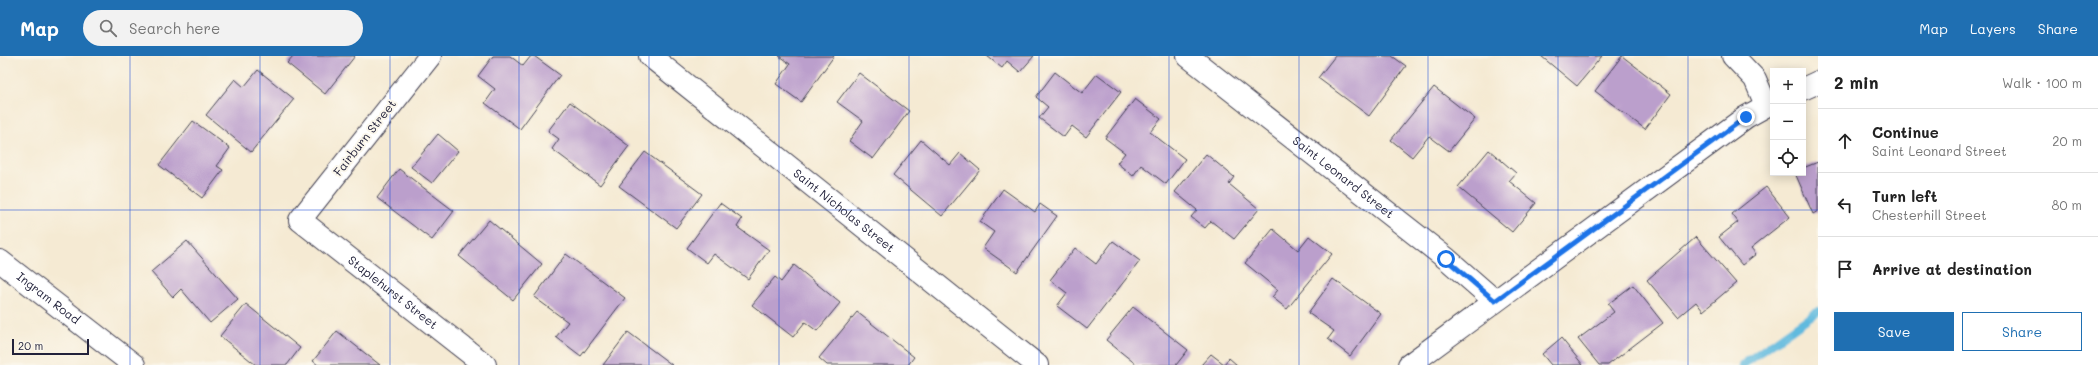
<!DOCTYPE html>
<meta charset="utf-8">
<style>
body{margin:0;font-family:Mali,sans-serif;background:#f2f2f2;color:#222}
.controls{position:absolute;right:12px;top:12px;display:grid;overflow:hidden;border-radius:0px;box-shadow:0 2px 10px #0003}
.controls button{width:36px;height:36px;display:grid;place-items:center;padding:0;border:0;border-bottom:1px solid #e0e0e0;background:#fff;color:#222;font:20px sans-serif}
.scale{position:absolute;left:12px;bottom:10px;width:77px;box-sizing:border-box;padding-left:4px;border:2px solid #22223b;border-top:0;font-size:11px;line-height:14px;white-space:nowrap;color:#22223b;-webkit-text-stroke:3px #fbf7ec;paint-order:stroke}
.stop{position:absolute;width:12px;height:12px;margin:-9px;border:3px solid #1a73e8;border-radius:50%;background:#fff}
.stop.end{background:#1a73e8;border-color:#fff;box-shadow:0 1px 4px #0008}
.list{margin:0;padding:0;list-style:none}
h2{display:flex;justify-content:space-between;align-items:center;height:52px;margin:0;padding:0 16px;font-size:17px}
h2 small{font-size:13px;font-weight:400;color:#767676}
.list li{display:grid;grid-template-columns:26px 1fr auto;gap:12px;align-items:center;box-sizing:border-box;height:64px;padding:0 16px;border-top:1px solid #e0e0e0}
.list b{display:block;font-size:15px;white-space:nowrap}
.list p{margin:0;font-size:13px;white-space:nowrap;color:#767676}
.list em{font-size:13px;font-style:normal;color:#767676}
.actions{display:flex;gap:8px;padding:12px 16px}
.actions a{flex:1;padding:9px 0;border:1px solid #1f6fb2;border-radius:0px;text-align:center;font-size:14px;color:#1f6fb2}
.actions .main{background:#1f6fb2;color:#fff}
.icon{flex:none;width:22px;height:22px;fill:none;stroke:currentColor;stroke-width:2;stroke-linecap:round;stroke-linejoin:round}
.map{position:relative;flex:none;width:1818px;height:309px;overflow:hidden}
header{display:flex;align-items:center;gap:24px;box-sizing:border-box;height:56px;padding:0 20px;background:#1f6fb2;color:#fff}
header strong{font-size:19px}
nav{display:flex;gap:22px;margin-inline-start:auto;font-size:14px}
.search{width:280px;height:36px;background:#f2f2f2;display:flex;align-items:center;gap:10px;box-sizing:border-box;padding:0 14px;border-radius:22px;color:#767676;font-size:15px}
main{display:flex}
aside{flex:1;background:#fff}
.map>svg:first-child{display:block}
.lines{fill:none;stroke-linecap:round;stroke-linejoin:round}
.stream{stroke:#60bade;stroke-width:8}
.building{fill:#bb9fcc}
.street-casing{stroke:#424052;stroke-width:24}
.secondary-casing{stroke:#424052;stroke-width:24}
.street{stroke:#fff;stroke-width:22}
.secondary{stroke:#fff;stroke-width:22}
.route{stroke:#1a73e8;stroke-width:5}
.grid{fill:none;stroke:#1d4ed8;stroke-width:1;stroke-opacity:0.55}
.labels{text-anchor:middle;stroke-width:4;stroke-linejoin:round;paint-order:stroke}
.street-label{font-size:12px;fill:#22223b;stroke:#fbf7ec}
</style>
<header>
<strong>Map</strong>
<div class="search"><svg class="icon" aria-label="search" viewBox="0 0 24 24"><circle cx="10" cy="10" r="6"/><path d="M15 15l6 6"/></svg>Search here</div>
<nav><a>Map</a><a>Layers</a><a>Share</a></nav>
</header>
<main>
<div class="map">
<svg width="1818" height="309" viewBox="0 0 1818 309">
<rect width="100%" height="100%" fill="#fbf7ec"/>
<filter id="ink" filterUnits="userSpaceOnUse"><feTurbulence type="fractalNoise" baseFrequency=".025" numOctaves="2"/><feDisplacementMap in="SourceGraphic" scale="8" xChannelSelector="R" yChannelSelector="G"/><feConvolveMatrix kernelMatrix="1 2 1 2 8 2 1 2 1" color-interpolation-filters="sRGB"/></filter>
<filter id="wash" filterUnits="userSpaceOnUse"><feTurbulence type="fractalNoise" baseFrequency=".012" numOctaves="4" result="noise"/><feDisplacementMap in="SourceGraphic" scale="16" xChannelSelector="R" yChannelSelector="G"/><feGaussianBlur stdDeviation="0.9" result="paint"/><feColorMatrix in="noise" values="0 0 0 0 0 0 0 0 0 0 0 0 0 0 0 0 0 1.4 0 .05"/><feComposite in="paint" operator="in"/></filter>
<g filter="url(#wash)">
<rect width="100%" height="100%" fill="#f5ead3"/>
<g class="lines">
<!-- stream -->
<polyline class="stream" points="1742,309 1818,255"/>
</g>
<g id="blocks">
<!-- building -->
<g class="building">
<polygon points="293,0 355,0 325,38 287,7"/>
<polygon points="493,0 510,0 523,10 531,0 534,0 560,19 520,73 485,47 495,33 478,20"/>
<polygon points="779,0 834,0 801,46 776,28 790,8"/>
<polygon points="987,0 1034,0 1020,16 1007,5 1002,12"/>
<polygon points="1335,0 1392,0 1406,10 1369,60 1318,22"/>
<polygon points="1541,0 1602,0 1577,30"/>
<polygon points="1622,0 1671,38 1645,73 1595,35"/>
<polygon points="258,14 294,43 251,96 206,59 235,23 244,31"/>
<polygon points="1055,16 1082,37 1097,18 1121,36 1086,81 1072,70 1064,81 1039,62 1048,51 1036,41"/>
<polygon points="859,17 909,55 873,103 849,85 863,65 837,46"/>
<polygon points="1434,31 1475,63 1449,95 1429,80 1412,101 1391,84"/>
<polygon points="1135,43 1161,63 1150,76 1185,103 1166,128 1141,109 1133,120 1117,107 1125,97 1105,82"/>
<polygon points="570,46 629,90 600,129 552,93 559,83 548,75"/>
<polygon points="193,65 230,92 217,110 223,114 202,142 159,109"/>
<polygon points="438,78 458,95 432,127 411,111"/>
<polygon points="921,84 950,109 960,97 980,114 942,160 893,119"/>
<polygon points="1489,94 1516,117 1509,125 1536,147 1512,176 1458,131"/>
<polygon points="645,96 702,138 676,172 619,130"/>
<polygon points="1206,98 1234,121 1229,128 1259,153 1234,183 1211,165 1205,172 1191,161 1197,154 1175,136"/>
<polygon points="1818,106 1818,155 1813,158 1795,117 1803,117 1803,112"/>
<polygon points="399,113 454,155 432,184 377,142"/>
<polygon points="1766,131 1790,161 1751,192 1756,198 1742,209 1719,181 1738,166 1732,158"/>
<polygon points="1003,133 1035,156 1040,148 1057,160 1017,216 983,192 994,176 980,166"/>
<polygon points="720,147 742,163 737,171 769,194 748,223 714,198 707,207 687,192"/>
<polygon points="489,164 542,208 513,244 459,200"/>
<polygon points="1273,173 1298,194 1309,180 1332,198 1287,253 1272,241 1278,234 1245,207"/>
<polygon points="1696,181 1736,227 1703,255 1696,246 1678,261 1647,224"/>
<polygon points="187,185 238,243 210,267 181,233 173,241 151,216"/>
<polygon points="1113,185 1140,205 1087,273 1057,250 1067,237 1050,224 1075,192 1096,208"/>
<polygon points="566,198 625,242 581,300 556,281 568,266 534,241"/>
<polygon points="794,209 840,247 817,275 805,266 793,281 752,249 775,221 781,226"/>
<polygon points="1333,223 1381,258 1350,300 1328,283 1334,275 1308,257"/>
<polygon points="1633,229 1663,267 1608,309 1599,309 1578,283 1614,256 1608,248"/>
<polygon points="246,248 300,292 287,309 256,309 220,280"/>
<polygon points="1133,251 1188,294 1176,309 1137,309 1106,284"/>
<polygon points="857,256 914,301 908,309 827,309 819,302"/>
<polygon points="337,275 380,309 318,309 313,305"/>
<polygon points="628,276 672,309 603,309"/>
<polygon points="1561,282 1583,309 1551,309 1542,298"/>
<polygon points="1211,298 1224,308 1229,302 1237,309 1201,309"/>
</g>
</g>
</g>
<g filter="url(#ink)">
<use href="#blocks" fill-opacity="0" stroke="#424052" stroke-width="1"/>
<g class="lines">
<defs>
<g id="street">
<path id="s1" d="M430,0L300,164L485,309"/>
<path id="s2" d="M650,0L1037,309"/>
<path id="s3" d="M1188,0L1447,203L1495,245"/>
<polyline points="1733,0 1755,23 1766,49"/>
</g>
<g id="secondary">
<polyline points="1803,33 1818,26"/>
<path id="s4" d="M0,205L134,309"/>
<polyline points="1409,309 1746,61 1773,46"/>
</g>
</defs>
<!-- street casing -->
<use href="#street" class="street-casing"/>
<!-- secondary casing -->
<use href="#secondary" class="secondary-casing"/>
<!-- street -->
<use href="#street" class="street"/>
<!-- secondary -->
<use href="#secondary" class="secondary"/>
</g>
</g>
<g class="lines" filter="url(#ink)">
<!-- route -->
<polyline class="route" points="1446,203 1495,245 1746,61"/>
</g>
<!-- grid -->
<path class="grid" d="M130,0V309M260,0V309M390,0V309M519,0V309M649,0V309M779,0V309M909,0V309M1039,0V309M1169,0V309M1299,0V309M1428,0V309M1558,0V309M1688,0V309M0,154H1818"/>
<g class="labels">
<!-- street labels -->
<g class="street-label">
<text transform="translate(365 82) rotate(-52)" y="4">Fairburn Street</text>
<text dy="4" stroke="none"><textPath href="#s3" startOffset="197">Saint Leonard Street</textPath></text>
<text dy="4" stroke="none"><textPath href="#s2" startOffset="248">Saint Nicholas Street</textPath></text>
<text dy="4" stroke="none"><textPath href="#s1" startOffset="327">Staplehurst Street</textPath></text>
<text dy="4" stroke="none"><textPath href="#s4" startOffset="61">Ingram Road</textPath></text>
</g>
</g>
</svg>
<div class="controls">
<button>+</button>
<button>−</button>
<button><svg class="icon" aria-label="locate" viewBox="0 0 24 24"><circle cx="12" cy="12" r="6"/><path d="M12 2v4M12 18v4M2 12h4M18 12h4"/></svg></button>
</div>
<div class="scale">20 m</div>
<div class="stop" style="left:1446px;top:203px"></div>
<div class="stop end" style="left:1746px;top:61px"></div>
</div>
<aside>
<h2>2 min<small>Walk · 100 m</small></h2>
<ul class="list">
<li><svg class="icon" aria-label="ahead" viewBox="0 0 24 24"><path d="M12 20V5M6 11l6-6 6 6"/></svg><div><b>Continue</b><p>Saint Leonard Street</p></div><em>20 m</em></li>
<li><svg class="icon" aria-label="left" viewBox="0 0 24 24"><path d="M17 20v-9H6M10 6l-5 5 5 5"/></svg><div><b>Turn left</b><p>Chesterhill Street</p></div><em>80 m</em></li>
<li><svg class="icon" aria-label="arrive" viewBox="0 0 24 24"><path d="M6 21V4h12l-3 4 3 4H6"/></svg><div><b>Arrive at destination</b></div></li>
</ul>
<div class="actions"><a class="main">Save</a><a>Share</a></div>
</aside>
</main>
